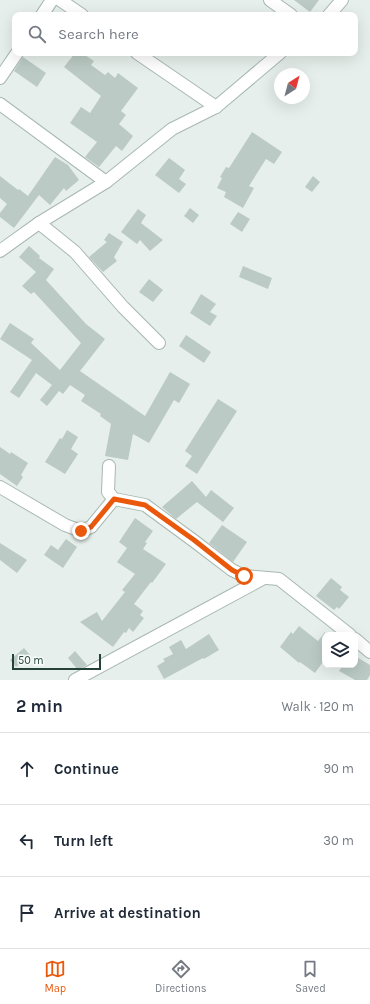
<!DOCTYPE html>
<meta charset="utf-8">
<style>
body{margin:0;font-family:Karla,sans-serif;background:#f6f6f7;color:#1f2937}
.controls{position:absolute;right:12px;bottom:12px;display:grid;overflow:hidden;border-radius:8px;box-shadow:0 4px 16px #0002}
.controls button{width:36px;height:36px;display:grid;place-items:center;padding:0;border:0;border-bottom:1px solid #e0e1e3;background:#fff;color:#1f2937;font:20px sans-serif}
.compass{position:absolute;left:274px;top:68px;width:36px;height:36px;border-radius:50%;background:#fff;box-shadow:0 4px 16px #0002;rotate:36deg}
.scale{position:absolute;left:12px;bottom:10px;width:89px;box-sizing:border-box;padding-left:4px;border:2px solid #24423a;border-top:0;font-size:11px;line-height:14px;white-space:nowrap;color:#24423a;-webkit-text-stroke:3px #f7fbf9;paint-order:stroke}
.stop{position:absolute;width:12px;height:12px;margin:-9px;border:3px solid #ea580c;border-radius:50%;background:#fff}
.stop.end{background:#ea580c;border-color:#fff;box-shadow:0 1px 4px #0008}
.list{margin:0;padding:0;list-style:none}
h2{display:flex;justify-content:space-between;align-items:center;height:52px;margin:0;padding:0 16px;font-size:17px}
h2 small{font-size:13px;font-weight:400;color:#747a83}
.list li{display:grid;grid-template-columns:26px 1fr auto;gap:12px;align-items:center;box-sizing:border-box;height:72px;padding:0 16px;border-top:1px solid #e0e1e3}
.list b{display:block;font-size:15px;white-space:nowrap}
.list em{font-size:13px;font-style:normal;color:#747a83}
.icon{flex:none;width:22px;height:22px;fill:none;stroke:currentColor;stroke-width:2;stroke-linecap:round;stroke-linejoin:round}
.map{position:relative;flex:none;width:370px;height:680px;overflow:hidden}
.search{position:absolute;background:#fff;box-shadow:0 4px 16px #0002;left:12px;right:12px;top:12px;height:44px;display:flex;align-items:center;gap:10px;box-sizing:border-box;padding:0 14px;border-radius:8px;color:#747a83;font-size:15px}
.sheet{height:268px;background:#fff}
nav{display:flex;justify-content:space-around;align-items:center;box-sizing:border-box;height:56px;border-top:1px solid #e0e1e3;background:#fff;font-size:11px;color:#747a83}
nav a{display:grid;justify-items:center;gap:2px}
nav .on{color:#ea580c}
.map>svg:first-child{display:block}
.building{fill:#bbcac4}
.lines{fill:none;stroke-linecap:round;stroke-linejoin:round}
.minor-casing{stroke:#a8b8b2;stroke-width:14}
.minor{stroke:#fff;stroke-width:12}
.route{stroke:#ea580c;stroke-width:5}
</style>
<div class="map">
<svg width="370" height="680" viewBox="0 0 370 680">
<rect width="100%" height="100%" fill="#e6efeb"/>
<!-- building -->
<g class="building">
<polygon points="294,0 319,0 310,12"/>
<polygon points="75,53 82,53 94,61 91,65 105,75 108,72 115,78 118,73 138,88 121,111 126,115 119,124 133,136 122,151 116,146 99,167 85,157 97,142 70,123 81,107 90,113 101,96 64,67"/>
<polygon points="23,57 46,73 37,87 14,71"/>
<polygon points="252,132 282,152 274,164 266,159 249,186 254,188 243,208 224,197 226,192 217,188 222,178 220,177 226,167 229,168"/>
<polygon points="55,157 68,165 79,180 66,191 64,188 50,205 39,195 14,228 0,217 0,213 7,204 0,198 0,176 18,190 19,189 28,196"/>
<polygon points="169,158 185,170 179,179 186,184 179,193 155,175"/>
<polygon points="313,176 320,182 312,192 305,187"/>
<polygon points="190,208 199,215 193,223 184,216"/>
<polygon points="138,209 146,215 141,223 163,240 150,251 140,240 137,244 121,232"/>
<polygon points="238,212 250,219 242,232 230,224"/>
<polygon points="109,233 123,242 114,257 117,261 103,272 89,257 107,242 104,240"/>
<polygon points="29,246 40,256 39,258 54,269 46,280 86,324 105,339 80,371 145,416 170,372 190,384 179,403 174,400 149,443 133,434 128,460 105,456 111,424 100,416 101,414 81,401 85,395 70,385 63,394 59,391 47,406 40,400 52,385 36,373 19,398 10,392 32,360 0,339 10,323 34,339 31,343 60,370 81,343 34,292 31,294 22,286 36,272 19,257"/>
<polygon points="243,266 272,278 268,289 239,277"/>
<polygon points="149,279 163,290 153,302 139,292"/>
<polygon points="201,294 216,304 210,312 217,316 210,326 190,313"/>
<polygon points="186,335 211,352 204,363 179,346"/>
<polygon points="218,399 237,411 197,474 185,466 192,456 185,451"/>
<polygon points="67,430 78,437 71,449 78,454 65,474 45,462 60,438 62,439"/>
<polygon points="0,447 10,454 11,452 28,463 21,475 23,477 17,486 0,474"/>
<polygon points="192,481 206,497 211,490 234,508 223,522 197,502 176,519 162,507"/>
<polygon points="135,518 153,531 145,542 147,543 143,549 166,564 152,583 151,582 134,604 143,611 140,615 144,618 133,632 129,628 126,633 124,632 113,647 80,622 97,612 102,621 125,592 122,590 135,574 117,562 127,548 119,542"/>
<polygon points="222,525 247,542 233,562 209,543"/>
<polygon points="66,539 77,547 63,568 44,555 51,545 58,550"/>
<polygon points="0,543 27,560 17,573 0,560"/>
<polygon points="331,578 342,587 340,590 349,597 339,609 337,607 334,610 316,596"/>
<polygon points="299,626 318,641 325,632 325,659 315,673 300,662 299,663 280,647 291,632 293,634"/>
<polygon points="209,634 219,650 204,659 203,658 164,679 157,666 165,661 163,659 173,654 169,647 181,640 186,649"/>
<polygon points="24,648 30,655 16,667 10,660"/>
<polygon points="75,651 87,665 78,670 68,658"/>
<polygon points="355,656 370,665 370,675 367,680 355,680 339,671 343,665 355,665"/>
</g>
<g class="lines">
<defs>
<g id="minor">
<polyline points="60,0 82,15"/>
<polyline points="270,0 291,15"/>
<polyline points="42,15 52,0"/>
<polyline points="329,15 342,0"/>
<polyline points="137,53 216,107"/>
<polyline points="0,78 17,53"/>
<polyline points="0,104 106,182"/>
<polyline points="39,223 75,252 123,307 159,343"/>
<polyline points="0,251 39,223 106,182 172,129 216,107 280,53"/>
<polyline points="109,466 108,492 114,499 145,505 194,541 232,570 244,576 279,579 350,635"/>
<polyline points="0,487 65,525 81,531 91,527 114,499"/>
<polyline points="355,639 370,652"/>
<polyline points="75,680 264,578"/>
</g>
</defs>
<!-- minor casing -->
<use href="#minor" class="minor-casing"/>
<!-- minor -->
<use href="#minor" class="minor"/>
</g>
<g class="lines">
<!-- route -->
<polyline class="route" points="81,531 91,527 114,499 145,505 194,540 232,570 244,576"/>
</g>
</svg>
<div class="controls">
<button><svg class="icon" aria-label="layers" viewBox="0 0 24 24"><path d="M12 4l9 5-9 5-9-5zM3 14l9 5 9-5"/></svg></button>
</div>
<svg class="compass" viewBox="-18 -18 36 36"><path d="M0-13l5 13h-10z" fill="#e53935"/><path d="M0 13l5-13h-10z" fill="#747a83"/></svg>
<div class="scale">50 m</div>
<div class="stop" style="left:244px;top:576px"></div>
<div class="stop end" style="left:81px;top:531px"></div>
<div class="search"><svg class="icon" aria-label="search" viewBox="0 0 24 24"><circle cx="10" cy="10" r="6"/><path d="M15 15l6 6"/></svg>Search here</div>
</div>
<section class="sheet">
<h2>2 min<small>Walk · 120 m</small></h2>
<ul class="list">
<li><svg class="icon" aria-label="ahead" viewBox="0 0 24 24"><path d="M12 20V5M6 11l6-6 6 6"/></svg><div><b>Continue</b></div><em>90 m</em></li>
<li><svg class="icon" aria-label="left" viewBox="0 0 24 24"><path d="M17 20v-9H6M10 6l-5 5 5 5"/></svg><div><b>Turn left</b></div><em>30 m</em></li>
<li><svg class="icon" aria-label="arrive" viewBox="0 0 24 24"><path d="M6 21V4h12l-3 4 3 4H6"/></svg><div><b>Arrive at destination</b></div></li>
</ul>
</section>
<nav>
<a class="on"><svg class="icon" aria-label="map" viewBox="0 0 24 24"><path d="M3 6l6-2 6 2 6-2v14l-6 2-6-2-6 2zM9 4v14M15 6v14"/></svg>Map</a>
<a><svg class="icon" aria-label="directions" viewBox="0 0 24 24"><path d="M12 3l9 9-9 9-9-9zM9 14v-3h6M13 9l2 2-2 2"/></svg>Directions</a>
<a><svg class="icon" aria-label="saved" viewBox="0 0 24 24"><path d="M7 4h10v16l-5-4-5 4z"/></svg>Saved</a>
</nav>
